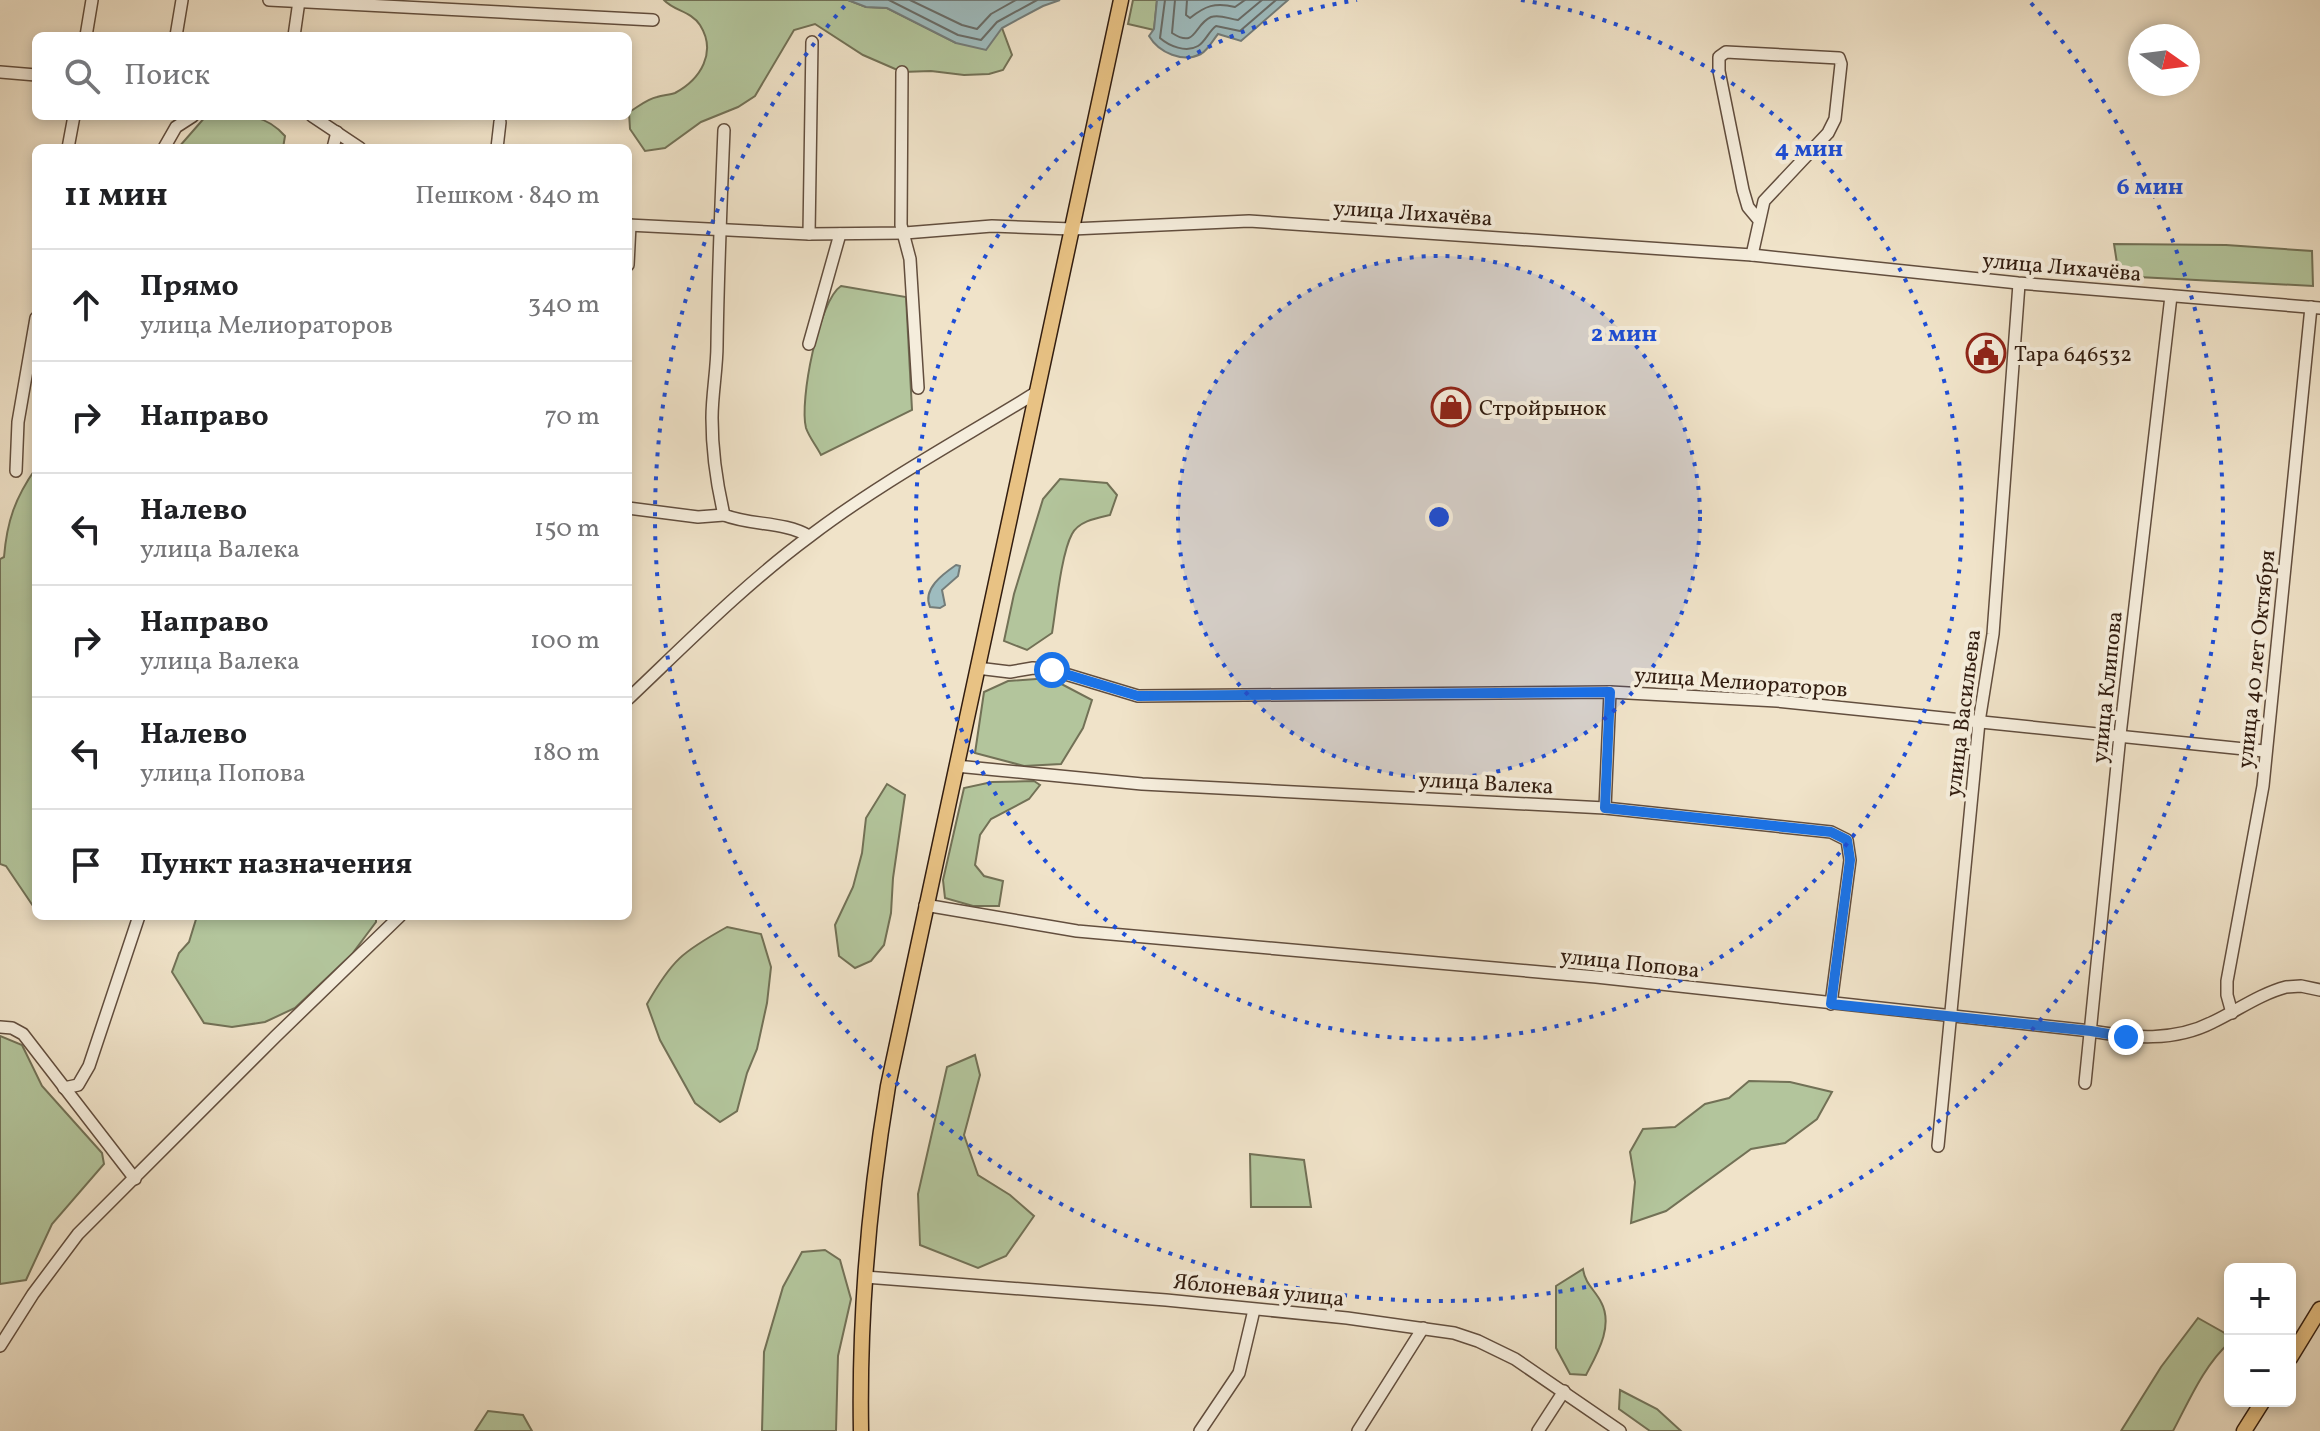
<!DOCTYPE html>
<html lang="ru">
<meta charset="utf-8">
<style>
body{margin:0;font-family:Vollkorn,serif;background:#f6f6f6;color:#202124}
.controls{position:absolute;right:24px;bottom:24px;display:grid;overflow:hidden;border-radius:12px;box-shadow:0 4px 12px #0003}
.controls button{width:72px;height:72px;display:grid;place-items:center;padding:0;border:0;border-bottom:2px solid #e0e0e0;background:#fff;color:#202124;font:40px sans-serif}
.compass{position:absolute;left:2128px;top:24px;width:72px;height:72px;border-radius:50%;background:#fff;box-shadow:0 4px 12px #0003;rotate:104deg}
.stop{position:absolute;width:24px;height:24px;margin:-18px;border:6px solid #1a73e8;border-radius:50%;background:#fff}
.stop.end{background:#1a73e8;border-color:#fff;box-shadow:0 2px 8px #0008}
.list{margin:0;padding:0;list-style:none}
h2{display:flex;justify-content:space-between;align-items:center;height:104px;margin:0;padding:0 32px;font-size:34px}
h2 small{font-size:26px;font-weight:400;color:#757577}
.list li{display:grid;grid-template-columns:52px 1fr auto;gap:24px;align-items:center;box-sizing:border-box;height:112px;padding:0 32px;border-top:2px solid #e0e0e0}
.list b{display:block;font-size:30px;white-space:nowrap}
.list p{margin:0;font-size:26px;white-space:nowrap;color:#757577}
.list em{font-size:26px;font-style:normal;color:#757577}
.icon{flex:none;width:44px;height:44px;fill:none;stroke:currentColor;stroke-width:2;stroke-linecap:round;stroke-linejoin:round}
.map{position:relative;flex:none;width:2320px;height:1431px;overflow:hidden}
.search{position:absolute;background:#fff;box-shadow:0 4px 12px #0003;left:32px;top:32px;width:600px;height:88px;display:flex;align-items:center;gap:20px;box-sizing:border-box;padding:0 28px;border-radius:12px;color:#757577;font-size:30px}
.panel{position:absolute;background:#fff;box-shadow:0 4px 12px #0003;left:32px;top:144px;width:600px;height:776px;border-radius:12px}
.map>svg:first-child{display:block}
.green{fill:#b3c59c;stroke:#727156;stroke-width:2}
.water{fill:#9ebcbf;stroke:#737c79;stroke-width:2}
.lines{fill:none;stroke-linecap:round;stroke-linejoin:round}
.shore{stroke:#686c68;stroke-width:2}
.minor-casing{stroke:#624e3e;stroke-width:14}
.major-casing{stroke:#321d10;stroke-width:17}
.minor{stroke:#f5eddc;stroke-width:11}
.major{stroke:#e8c284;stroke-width:14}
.route{stroke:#1a73e8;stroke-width:10}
.ring{fill:none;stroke:#1d4ed8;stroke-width:4;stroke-dasharray:4 8}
.labels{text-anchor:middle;stroke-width:8;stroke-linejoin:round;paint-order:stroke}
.street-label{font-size:22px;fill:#321d10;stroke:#f5eddc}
.poi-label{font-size:22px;fill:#321d10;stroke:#f5eddc;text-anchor:start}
.centre{fill:#1d4ed8;stroke:#f5eddc;stroke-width:4}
.ring-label{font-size:24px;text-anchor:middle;font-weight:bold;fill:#1d4ed8;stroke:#f5eddc;stroke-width:8;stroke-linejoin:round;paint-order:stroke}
</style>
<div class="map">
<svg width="2320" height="1431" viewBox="0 0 2320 1431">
<rect width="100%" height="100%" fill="#f0e3c9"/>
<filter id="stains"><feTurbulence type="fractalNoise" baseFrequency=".0025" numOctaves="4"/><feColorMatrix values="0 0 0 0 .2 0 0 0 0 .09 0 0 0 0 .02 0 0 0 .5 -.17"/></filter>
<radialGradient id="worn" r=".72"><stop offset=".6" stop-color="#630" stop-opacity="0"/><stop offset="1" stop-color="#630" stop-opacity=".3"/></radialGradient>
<!-- green -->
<g class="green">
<path d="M664,0H848L866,7L887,8L956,43L1002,28L1012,55L1003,70L989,74L964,75L931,71L902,72L863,55L815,24L794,30L755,96L738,107L701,122L665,148L645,151L630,129L629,112C638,107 647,99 657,97C663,95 670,95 675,93C701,79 717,52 700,25C691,11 674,11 664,0Z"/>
<polygon points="1133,0 1157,0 1154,30 1128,24"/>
<path d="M206,116C238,116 262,110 285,136L283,148H178Z"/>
<polygon points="2114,244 2226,245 2312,251 2313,286 2119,276"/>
<path d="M841,286L906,297L912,410L821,455C817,447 809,437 806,428C799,401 819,300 841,286Z"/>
<path d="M36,468V907L33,906L6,866L0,864V559L4,557C7,521 15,498 36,468Z"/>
<path d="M1060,479L1107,483L1117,495L1110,515C1097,518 1079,521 1072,534C1061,554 1056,609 1052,633L1027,650L1004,641L1014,594L1043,499Z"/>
<polygon points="1050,678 1092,700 1083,728 1061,764 1024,766 975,753 984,692 1008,681"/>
<polygon points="1034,781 1040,785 1029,799 991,819 980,835 975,865 984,876 1003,881 999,906 973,906 945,898 943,880 964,788 992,782"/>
<polygon points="887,784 905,795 893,878 891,913 884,945 871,961 855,968 839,956 835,925 853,887 862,853 866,818"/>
<polygon points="197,916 376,916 376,922 352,954 295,1008 265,1022 232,1027 204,1023 172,972 179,953 189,942"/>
<path d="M727,927L761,934L771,967L767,1003L757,1049L747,1073L737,1111L720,1122L695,1103L660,1040L647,1004C672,960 682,952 727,927Z"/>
<polygon points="0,1036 22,1045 42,1086 102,1153 104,1164 52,1224 26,1280 0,1284"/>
<polygon points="975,1055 980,1075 964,1135 978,1175 1010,1195 1034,1216 1006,1256 978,1268 920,1245 918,1194 947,1067"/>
<polygon points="1749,1081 1790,1082 1832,1092 1817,1119 1785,1143 1751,1149 1666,1211 1631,1223 1635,1182 1630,1152 1643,1129 1675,1127 1705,1104 1729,1098"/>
<polygon points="1250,1154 1304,1160 1311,1207 1251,1207"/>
<polygon points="825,1250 840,1260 851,1299 838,1356 836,1431 762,1431 764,1352 783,1287 802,1252"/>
<path d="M1583,1269C1585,1284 1595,1290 1601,1302C1614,1326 1597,1354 1586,1375L1570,1374L1556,1348V1286Z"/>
<path d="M2198,1318L2230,1336V1342C2204,1365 2189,1401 2173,1431H2121L2161,1367Z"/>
<polygon points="1620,1390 1657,1409 1681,1431 1650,1431 1619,1409"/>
<polygon points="488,1411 523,1415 532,1431 475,1431"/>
</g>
<!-- water -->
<g class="water">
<polygon points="848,0 1060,0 1043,6 1002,28 986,50 956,43 887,8 866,7"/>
<path d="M1157,0H1288L1241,41L1218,34C1213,40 1208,50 1201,54C1183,63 1159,53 1149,36L1154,29Z"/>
<path d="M956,565L960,566L958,576L942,590L945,605L940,608L930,607C922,589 943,574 956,565Z"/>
</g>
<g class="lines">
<!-- shore -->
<g class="shore">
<polyline points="889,0 958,35 981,40 997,22 1037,0"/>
<polyline points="910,0 962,25 977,29 991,14 1016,0"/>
<path d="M1165,0L1160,38C1169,46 1186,53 1198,46C1205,42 1209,31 1216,26L1240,31L1276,0"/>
<path d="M1175,0L1172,33C1197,49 1193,25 1211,17C1220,14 1229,19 1238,20L1262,0"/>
<path d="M1187,0L1186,15L1190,18C1205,6 1215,2 1235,7L1245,0"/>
</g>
<defs>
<g id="minor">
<polyline points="269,0 653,20"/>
<polyline points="86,36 92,0"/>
<polyline points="176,36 182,0"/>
<polyline points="294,36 299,1"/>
<polyline points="0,72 36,75"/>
<polyline points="902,72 901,225 910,259 918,388"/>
<polyline points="312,116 360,148"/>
<path d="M724,130C721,202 718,273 717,345C717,369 712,394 712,418C712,450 717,485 724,515C752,526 783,521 809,536"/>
<polyline points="68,148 74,116"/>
<polyline points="164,148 176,127 193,116"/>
<polyline points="333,148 337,132"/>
<polyline points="497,148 500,122"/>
<polyline points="628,225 809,234 905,233 992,226 1072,229 1249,221 1752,255 2018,283 2320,308"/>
<polyline points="809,234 812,42"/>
<polyline points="1752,255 1764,201 1828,133 1835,119 1841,64 1839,58 1726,52 1719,57 1719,71 1743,190 1748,207 1758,219"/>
<polyline points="628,265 630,225"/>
<polyline points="809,344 840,234"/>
<polyline points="16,471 18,422 36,318"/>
<polyline points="628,508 698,517 724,515"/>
<polyline points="977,668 1010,672 1033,668 1052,670 1138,696 1610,692 1777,701 2264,751"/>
<path d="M628,699C687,643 745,584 810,536C881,482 961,439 1037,392"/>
<polyline points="956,766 1142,784 1605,808 1831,832 1847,840 1850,860 1831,1004"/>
<polyline points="1605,808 1610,692"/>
<path d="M925,905L1077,931L1596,977L2091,1031C2132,1038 2174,1042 2213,1022C2238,1010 2260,994 2286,987L2301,986L2320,990"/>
<polyline points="2232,1013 2227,995 2227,981 2263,786 2311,307"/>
<polyline points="0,1027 12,1028 23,1034 135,1179"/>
<polyline points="2085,1083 2120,735 2171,296"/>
<polyline points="64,1088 78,1085 89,1066 139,916"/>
<polyline points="1938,1146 1979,722 1993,634 2019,284"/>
<polyline points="865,1277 1166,1300 1347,1318 1454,1333 1478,1341 1515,1359 1620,1431"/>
<polyline points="0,1346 33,1294 78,1234 276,1036 400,916"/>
<polyline points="1200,1431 1239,1373 1254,1310"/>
<polyline points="1358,1431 1423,1328"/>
<polyline points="1538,1431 1564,1391"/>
</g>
<g id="major">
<polyline points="2290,1358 2320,1309"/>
<path d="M861,1431C859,1316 869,1200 888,1086L1121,0"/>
<polyline points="2244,1431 2263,1401"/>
</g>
</defs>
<!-- minor casing -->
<use href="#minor" class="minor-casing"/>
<!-- major casing -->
<use href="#major" class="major-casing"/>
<!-- minor -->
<use href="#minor" class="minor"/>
<!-- major -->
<use href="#major" class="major"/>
</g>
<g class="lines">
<!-- route -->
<polyline class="route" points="1052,670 1138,696 1610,692 1605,808 1831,832 1847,840 1850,860 1831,1004 2091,1031 2126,1037"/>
</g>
<!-- distance rings -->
<circle cx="1439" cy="517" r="261" fill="#1d4ed8" fill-opacity=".12"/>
<g class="ring">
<circle cx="1439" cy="517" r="261"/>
<path d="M1521 0A523 523 0 1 1 1357 0"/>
<path d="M2031 3A784 784 0 1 1 847 3"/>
</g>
<!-- icons -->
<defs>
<symbol id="civic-ring" viewBox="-11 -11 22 22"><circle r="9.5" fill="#f5eddc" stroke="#8f2418" stroke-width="1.5"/><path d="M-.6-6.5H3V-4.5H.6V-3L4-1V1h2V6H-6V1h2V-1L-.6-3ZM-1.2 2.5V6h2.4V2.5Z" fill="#8f2418"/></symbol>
<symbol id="shop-ring" viewBox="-11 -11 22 22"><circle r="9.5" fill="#f5eddc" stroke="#8f2418" stroke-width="1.5"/><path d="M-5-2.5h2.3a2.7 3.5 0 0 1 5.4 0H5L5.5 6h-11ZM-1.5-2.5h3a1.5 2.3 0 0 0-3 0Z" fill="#8f2418"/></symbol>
</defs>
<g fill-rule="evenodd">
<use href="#civic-ring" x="1964" y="331" width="44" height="44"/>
<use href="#shop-ring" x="1429" y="385" width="44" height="44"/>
</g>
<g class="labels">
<!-- street labels -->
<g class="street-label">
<text transform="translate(1413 212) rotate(4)" y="8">улица Лихачёва</text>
<text transform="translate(2062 266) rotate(5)" y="8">улица Лихачёва</text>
<text transform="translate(2255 659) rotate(-84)" y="8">улица 40 лет Октября</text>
<text transform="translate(1741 681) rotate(4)" y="8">улица Мелиораторов</text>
<text transform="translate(2106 687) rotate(-84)" y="8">улица Клипова</text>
<text transform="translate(1962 713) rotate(-83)" y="8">улица Васильева</text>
<text transform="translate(1486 782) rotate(3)" y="8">улица Валека</text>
<text transform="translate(1630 962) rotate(6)" y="8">улица Попова</text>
<text transform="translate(1259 1289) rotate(6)" y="8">Яблоневая улица</text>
</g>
<!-- poi labels -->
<g class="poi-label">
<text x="2014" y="361">Тара 646532</text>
<text x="1479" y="415">Стройрынок</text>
</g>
</g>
<circle cx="1439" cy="517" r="12" class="centre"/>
<g class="ring-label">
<text x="1809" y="156">4 мин</text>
<text x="2150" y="194">6 мин</text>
<text x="1624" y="341">2 мин</text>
</g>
<rect width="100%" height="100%" filter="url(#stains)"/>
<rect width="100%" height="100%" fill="url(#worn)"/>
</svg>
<div class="controls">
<button>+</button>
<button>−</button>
</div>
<svg class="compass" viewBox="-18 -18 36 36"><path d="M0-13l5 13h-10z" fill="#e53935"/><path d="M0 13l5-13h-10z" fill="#757577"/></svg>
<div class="stop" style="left:1052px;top:670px"></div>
<div class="stop end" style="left:2126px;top:1037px"></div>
<div class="search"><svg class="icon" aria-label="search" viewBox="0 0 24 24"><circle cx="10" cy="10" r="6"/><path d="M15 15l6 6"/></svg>Поиск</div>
<section class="panel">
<h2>11 мин<small>Пешком · 840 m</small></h2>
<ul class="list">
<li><svg class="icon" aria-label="ahead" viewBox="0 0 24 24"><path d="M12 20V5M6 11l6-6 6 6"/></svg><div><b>Прямо</b><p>улица Мелиораторов</p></div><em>340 m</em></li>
<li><svg class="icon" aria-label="right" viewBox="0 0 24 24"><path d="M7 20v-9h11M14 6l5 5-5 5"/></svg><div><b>Направо</b></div><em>70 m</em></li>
<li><svg class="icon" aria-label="left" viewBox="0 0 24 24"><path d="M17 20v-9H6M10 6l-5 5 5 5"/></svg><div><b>Налево</b><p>улица Валека</p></div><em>150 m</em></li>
<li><svg class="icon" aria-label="right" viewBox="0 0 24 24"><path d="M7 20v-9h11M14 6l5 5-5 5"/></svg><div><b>Направо</b><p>улица Валека</p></div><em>100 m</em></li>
<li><svg class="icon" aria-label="left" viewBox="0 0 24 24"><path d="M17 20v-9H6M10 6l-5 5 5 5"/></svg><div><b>Налево</b><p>улица Попова</p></div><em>180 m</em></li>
<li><svg class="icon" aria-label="arrive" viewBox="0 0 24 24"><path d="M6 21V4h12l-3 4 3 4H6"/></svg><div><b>Пункт назначения</b></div></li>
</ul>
</section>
</div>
